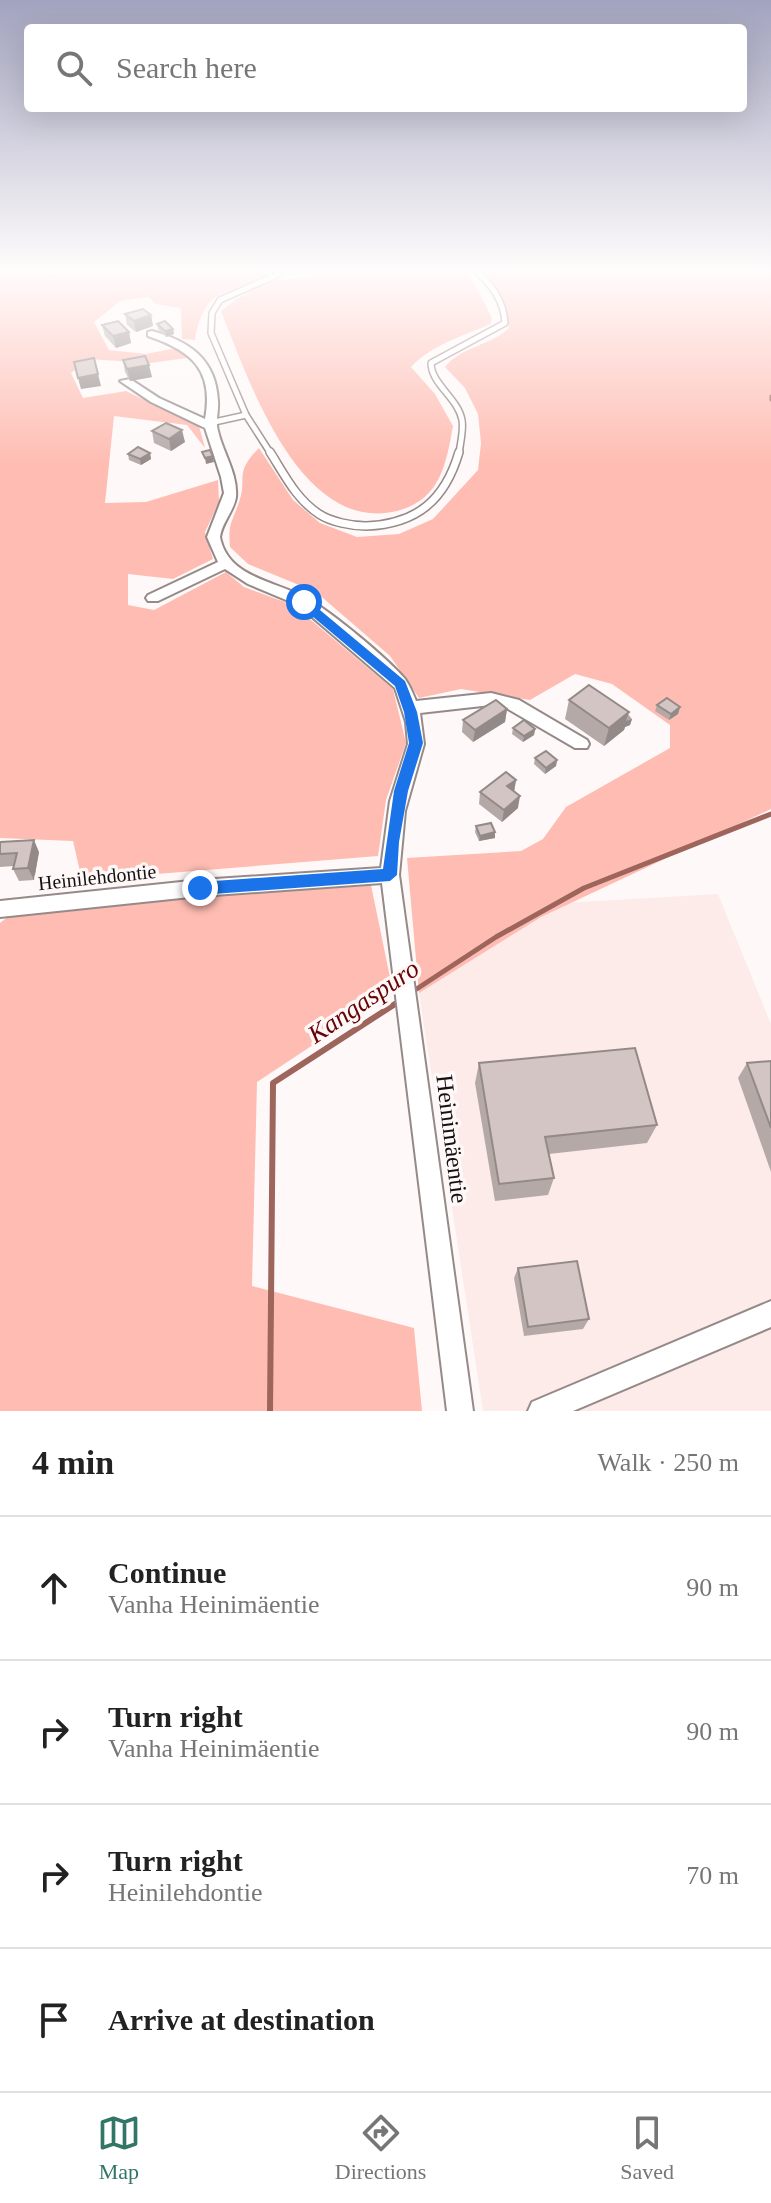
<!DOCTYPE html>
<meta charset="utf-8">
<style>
body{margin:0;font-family:Georgia,serif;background:#f2f2f2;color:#222}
.stop{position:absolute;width:24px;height:24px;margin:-18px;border:6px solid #1a73e8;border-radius:50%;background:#fff}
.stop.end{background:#1a73e8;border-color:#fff;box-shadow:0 2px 8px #0008}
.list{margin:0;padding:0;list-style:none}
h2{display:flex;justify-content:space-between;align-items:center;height:104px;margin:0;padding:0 32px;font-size:34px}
h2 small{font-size:26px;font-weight:400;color:#767676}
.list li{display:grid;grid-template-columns:52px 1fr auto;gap:24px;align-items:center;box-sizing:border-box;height:144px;padding:0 32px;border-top:2px solid #e0e0e0}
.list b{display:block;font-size:30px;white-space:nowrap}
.list p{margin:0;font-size:26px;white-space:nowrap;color:#767676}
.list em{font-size:26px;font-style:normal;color:#767676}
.icon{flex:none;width:44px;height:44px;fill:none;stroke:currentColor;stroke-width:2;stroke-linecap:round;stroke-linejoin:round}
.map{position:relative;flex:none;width:771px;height:1411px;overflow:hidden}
.search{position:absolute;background:#fff;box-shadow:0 8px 32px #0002;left:24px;right:24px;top:24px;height:88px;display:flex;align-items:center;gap:20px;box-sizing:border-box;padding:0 28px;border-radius:8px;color:#767676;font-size:30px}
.sheet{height:680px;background:#fff}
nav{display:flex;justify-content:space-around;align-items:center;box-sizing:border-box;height:112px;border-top:2px solid #e0e0e0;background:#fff;font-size:22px;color:#767676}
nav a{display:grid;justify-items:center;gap:4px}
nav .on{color:#327668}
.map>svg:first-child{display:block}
.built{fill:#fdebe9}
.green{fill:#febcb2}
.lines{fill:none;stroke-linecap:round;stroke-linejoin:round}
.stream-far2{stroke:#9e655d;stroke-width:3}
.stream-far1{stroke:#9e655d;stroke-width:5}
.stream{stroke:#9e655d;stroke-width:6}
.lane-far1-casing{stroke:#968a89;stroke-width:8}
.lane-casing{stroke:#968a89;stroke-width:10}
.street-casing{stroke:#968a89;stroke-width:4}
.lane-far1{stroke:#fff;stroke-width:5}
.lane{stroke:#fff;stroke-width:7}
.street{fill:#fff;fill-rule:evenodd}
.wall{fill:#b5a9a8}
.shaded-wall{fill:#938a88}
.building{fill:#d2c5c3;stroke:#938a88;stroke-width:2}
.route{fill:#1a73e8}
.labels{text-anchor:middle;stroke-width:7;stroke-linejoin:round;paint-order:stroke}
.street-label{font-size:20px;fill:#151110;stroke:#fef9f8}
.near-street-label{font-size:24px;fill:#151110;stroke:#fef9f8}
.near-water-label{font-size:26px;font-style:italic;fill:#670304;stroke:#fef9f8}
</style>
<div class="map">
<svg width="771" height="1411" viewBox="0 0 771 1411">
<rect width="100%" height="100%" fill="#fef9f8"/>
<!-- built -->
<polygon class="built" points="718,894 771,1024 771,1411 483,1411 419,993 546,904"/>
<!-- green -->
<g class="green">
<path d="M0,268L52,274L77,268H270C247,304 206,270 195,340L182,339L181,308L155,304L149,297L120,301L94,322L109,350L146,354L176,348L187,358L150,363L88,359L71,373L83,398L126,391L199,426L205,448L187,425L114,416L105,503L146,502L218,480L219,502L205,532L213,559L173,579L128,574V605L154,610L226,572L244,587L293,605L393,689L406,743L386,800L378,856L82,880L73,841L0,838Z"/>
<path d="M325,268L462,269L474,283L492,318L491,324C465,335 431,345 411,367L435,394L453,426C446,465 440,500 397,511C299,535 248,378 221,311C236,298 253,289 271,282C289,275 311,285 325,268Z"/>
<path d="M485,268H771V809L541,917L419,993L407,858L521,851L543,839L566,807L670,748V725L612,684L575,674L530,700L461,689L419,698L390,656L316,592L248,564L230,547C228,525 231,524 238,505C249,478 232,475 259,448L293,500L320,523L357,537L399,534L433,519L478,470L481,443L478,414L465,388L445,367C462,346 490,346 509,328L507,314Z"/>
<polygon points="371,885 393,992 257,1082 252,1286 414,1328 422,1411 0,1411 0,923 9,916 199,897"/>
</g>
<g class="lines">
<!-- stream-far2 -->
<polyline class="stream-far2" points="771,396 771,400"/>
<!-- stream-far1 -->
<g class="stream-far1">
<polyline points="412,992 496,937 584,888 771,814"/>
<polyline points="392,1006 398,1002"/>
</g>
<!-- stream -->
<polyline class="stream" points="270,1411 273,1083 395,1004"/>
<defs>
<g id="lane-far1">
<polyline points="210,423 246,415"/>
<polyline points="271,454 246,415 211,333 212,313 220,300 279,274"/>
<path d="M459,454C460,444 464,430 462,420C458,398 431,384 431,363L505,323C504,300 490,283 473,268"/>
</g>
<path id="lane" d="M270,452C284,474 296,499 319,514C331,522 352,526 366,526C417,524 445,500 459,452"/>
<g id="street">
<path d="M152,331C189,341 216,359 218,401C219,411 215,421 218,431C223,453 238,474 236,497C234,511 222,522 220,537C228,579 278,581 308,599C333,613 387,658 405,679C410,686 413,694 416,701L491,693L519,700L587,740L589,744L587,748H575L508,709L491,705L420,713L424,744L405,811L399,875L473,1411H447L382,883L200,896L0,917V901L200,880L381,868L390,801L408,744L406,722L395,688L298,605L248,584L225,569L158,601H148L146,598L148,595L218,562L207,537L224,493L221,477L205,428L151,402L120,381L130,379L159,398L205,419C214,370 192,351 148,336V332Z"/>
<polygon points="771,1301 771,1327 573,1411 528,1411 532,1402"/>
</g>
</defs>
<!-- lane-far1 casing -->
<use href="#lane-far1" class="lane-far1-casing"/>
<!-- lane casing -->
<use href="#lane" class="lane-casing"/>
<!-- street casing -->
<use href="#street" class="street-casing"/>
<!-- lane-far1 -->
<use href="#lane-far1" class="lane-far1"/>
<!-- lane -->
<use href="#lane" class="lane"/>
<!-- street -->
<use href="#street" class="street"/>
</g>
<!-- wall -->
<g class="wall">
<polygon points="125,314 151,315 153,326 136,332 127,325"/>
<polygon points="157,324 173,329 174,334 166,337 158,329"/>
<polygon points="102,325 129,332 131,343 116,348 105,336"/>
<polygon points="123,360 152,377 130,381 125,372"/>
<polygon points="152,431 185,442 171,451 154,443"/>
<polygon points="150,453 151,459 141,465 129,460 128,454"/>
<polygon points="569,700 629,712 628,714 632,719 630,725 625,727 624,730 604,746 565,719"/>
<polygon points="657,705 680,707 678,714 669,720 655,711"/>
<polygon points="507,709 505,722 473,742 462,732 463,720"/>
<polygon points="513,728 535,729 534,735 523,742 512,734"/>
<polygon points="535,758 557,760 556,766 545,774 534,764"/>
<polygon points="516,780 514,792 518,808 502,822 479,804 480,792"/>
<polygon points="476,826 495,832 495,838 479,841 475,832"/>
<polygon points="0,842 39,852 34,880 19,881 13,869 14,866 0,867"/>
<polygon points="771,1061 771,1172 738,1078 747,1063"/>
<polygon points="479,1063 657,1125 647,1143 549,1154 554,1178 548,1195 495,1201 475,1083"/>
<polygon points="518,1268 589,1319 583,1329 524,1336 514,1278"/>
</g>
<!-- shaded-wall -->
<g class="shaded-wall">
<polygon points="151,315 153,326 136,332 134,321"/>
<polygon points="173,329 174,334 166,337 165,331"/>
<polygon points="129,332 131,343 116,348 113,336"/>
<polygon points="149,365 152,377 130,381 127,369"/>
<polygon points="98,374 101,386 81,389 78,378"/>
<polygon points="182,430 185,442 171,451 169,439"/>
<polygon points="150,453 151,459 141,465 140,459"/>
<polygon points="213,456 214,462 206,464 205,458"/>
<polygon points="680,707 678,714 669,720 671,714"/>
<polygon points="507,709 505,722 473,742 475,730"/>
<polygon points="629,712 626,721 632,719 630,725 625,727 624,730 604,746 609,728"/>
<polygon points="535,729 534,735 523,742 524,736"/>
<polygon points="557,760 556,766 545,774 546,768"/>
<polygon points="516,780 514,792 507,786"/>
<polygon points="520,796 518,808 502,822 504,810"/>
<polygon points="495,832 495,838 479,841 480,836"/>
<polygon points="34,840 39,852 34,880 28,868"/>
</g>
<!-- building -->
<g class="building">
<polygon points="143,309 151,315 134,321 125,314"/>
<polygon points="118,321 129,332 113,336 102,325"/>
<polygon points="165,321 173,329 165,331 157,324"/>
<polygon points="145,356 149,365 127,369 123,360"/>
<polygon points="94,358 98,374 78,378 74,362"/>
<polygon points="166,423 182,430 169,439 152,431"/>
<polygon points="138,447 150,453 140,459 128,454"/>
<polygon points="210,450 213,456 205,458 202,452"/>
<polygon points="589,685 629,712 609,728 569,700"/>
<polygon points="667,698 680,707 671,714 657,705"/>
<polygon points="496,700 507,709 475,730 463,720"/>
<polygon points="524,720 535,729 524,736 513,728"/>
<polygon points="546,751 557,760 546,768 535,758"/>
<polygon points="506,772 516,780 507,786 520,796 504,810 480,792"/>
<polygon points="491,823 495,832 480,836 476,826"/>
<polygon points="34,840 28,868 13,869 17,853 0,854 0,842"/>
<polygon points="635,1048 657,1125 545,1137 554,1178 499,1184 479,1063"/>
<polygon points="771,1061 771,1128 747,1063"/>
<polygon points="577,1261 589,1319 528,1327 518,1268"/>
</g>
<!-- sky -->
<linearGradient id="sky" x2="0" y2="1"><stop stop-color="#a2a3be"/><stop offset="0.58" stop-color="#fffcfc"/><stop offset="1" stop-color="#fffcfc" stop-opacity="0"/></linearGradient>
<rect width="771" height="466" fill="url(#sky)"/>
<!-- route -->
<polygon class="route" points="299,600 308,600 405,681 417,712 423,743 408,791 399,842 397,875 390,881 200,895 192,888 200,882 383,869 394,791 409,743 404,712 395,686 299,605"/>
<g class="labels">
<!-- street labels -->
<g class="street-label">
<text transform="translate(97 877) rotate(-6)" y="7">Heinilehdontie</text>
</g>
<!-- near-street labels -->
<g class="near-street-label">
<text transform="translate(452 1139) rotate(83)" y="8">Heinimäentie</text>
</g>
<!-- near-water labels -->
<g class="near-water-label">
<text transform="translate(363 1001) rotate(-34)" y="9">Kangaspuro</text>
</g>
</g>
</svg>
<div class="stop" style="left:304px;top:602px"></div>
<div class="stop end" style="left:200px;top:888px"></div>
<div class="search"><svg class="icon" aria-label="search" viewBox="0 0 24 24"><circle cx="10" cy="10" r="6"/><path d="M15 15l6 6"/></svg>Search here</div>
</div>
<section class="sheet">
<h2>4 min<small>Walk · 250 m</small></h2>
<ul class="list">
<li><svg class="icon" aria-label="ahead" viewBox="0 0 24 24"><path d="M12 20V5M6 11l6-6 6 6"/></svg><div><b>Continue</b><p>Vanha Heinimäentie</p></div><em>90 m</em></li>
<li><svg class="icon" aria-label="right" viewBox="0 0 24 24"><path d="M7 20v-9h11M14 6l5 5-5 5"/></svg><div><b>Turn right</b><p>Vanha Heinimäentie</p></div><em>90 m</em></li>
<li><svg class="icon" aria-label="right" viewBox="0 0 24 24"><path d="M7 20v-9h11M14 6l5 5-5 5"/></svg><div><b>Turn right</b><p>Heinilehdontie</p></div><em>70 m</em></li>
<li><svg class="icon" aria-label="arrive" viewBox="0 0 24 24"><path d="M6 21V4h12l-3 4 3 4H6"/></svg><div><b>Arrive at destination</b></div></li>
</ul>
</section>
<nav>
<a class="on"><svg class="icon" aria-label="map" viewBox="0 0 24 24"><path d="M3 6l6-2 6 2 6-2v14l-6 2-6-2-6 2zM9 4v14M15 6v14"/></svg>Map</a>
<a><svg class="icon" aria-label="directions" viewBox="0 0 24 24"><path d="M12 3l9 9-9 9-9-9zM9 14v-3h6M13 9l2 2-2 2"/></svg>Directions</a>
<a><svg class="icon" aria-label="saved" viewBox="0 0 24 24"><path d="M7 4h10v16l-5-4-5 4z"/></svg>Saved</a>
</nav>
